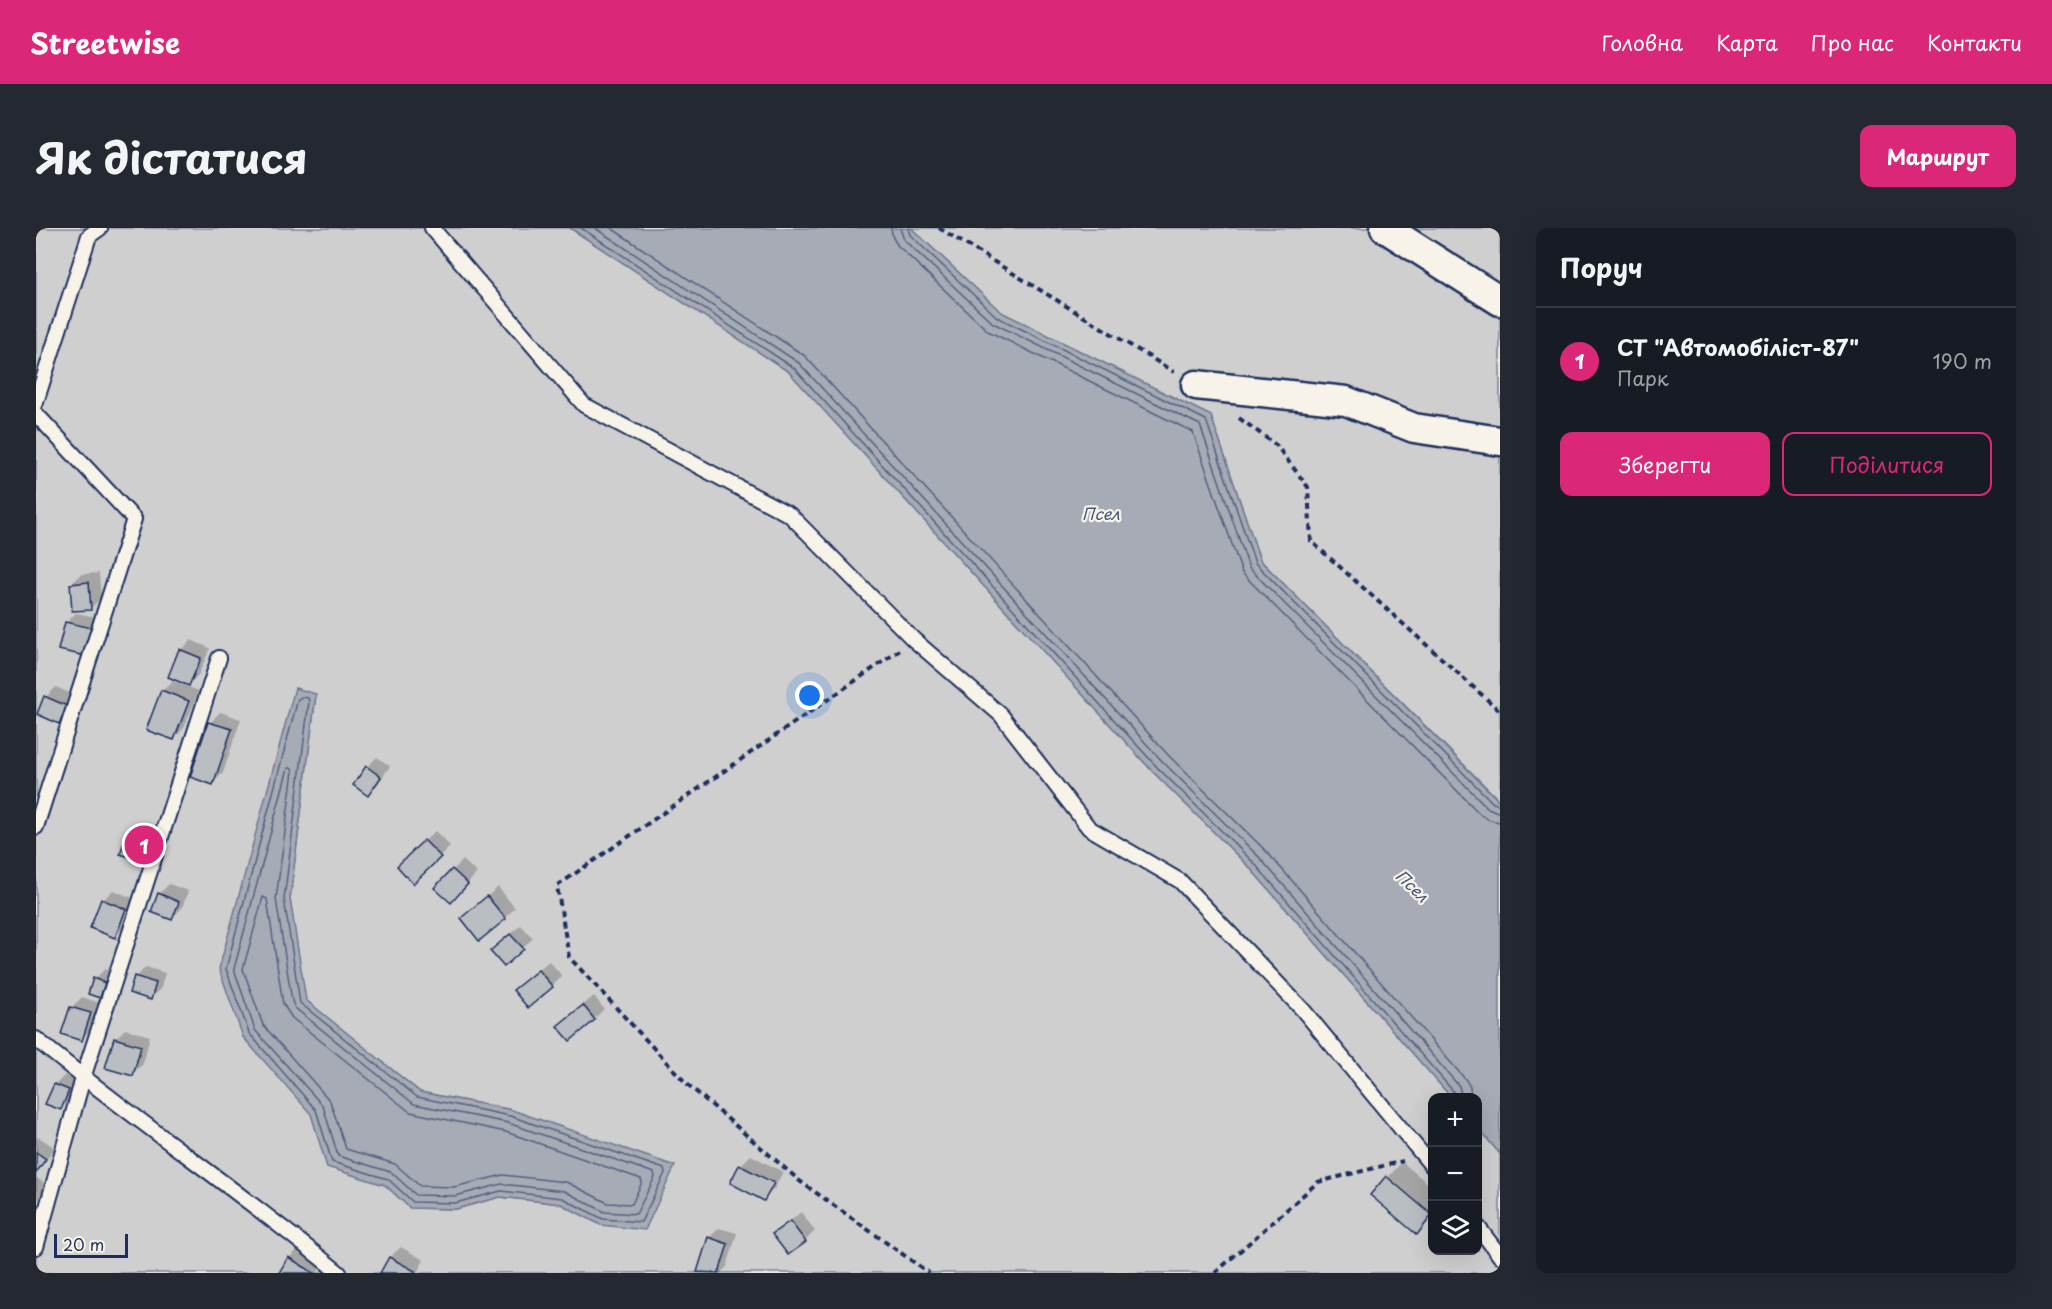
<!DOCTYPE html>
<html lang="uk">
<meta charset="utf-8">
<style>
body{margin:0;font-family:"Playpen Sans",sans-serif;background:#242831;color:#f1f3f6}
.controls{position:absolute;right:18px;bottom:18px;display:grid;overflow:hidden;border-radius:12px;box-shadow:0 6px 24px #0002}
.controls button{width:54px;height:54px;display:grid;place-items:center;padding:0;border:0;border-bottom:2px solid #363941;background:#171b24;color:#f1f3f6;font:30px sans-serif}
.scale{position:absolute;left:18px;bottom:15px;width:74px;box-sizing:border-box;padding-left:6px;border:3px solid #1b2f5e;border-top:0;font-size:16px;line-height:21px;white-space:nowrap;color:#1b2f5e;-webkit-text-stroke:4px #f7f3e8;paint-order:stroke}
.you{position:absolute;left:774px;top:468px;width:21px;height:21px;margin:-15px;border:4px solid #fff;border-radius:50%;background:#1a73e8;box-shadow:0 0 0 9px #1a73e833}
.badge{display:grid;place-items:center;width:39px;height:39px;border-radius:50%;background:#db2777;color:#fff;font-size:20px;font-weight:700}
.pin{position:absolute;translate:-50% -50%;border:3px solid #fff;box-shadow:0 2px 6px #0006}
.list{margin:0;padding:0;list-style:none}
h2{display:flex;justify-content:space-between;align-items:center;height:78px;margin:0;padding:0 24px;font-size:26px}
h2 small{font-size:20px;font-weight:400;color:#9ea1a6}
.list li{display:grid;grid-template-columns:39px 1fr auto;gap:18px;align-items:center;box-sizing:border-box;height:108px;padding:0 24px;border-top:2px solid #363941}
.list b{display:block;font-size:22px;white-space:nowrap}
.list p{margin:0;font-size:20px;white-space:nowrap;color:#9ea1a6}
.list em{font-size:20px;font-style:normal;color:#9ea1a6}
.actions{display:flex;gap:12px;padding:18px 24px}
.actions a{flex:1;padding:14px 0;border:2px solid #db2777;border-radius:12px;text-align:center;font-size:21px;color:#db2777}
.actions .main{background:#db2777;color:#fff}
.icon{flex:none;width:33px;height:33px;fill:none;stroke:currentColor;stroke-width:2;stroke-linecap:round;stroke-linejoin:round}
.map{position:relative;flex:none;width:1464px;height:1045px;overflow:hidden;border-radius:12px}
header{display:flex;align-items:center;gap:36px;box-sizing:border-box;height:84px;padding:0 30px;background:#db2777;color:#fff}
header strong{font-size:28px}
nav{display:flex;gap:33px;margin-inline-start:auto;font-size:21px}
.intro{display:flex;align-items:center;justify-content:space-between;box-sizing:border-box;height:144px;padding:0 36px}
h1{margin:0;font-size:42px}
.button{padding:15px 27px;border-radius:12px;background:#db2777;color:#fff;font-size:21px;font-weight:700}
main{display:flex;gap:36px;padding:0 36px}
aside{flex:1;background:#171b24;border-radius:12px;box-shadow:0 6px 24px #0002}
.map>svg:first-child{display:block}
.green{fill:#cfcfcf;stroke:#757f96;stroke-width:1.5;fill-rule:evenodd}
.water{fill:#a6abb5;stroke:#6e7992;stroke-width:1.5}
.shadow{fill:#0003}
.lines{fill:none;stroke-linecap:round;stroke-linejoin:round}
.shore{stroke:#536181;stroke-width:1.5}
.building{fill:#babdc2;stroke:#1b2f5e;stroke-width:1.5}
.lane-casing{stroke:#1b2f5e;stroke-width:18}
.street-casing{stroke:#1b2f5e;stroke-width:33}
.path{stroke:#1b2f5e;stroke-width:4;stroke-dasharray:6 4.5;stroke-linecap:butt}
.lane{stroke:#f7f3e8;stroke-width:14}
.street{stroke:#f7f3e8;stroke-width:28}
.labels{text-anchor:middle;stroke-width:4.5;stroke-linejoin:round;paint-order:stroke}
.water-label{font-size:16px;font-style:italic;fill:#455478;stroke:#f7f3e8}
</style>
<header>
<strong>Streetwise</strong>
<nav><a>Головна</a><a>Карта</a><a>Про нас</a><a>Контакти</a></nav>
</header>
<div class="intro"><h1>Як дістатися</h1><a class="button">Маршрут</a></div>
<main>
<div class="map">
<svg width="1464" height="1045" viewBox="0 0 1464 1045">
<rect width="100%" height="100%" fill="#eeebe2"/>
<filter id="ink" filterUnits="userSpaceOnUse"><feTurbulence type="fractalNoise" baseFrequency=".0167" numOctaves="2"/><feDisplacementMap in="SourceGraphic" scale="12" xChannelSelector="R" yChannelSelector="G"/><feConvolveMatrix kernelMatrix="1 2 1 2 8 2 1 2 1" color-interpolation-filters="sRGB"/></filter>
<g filter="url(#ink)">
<!-- green -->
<g class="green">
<path d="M0,0H534L753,144L1117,544L1213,639L1415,869L1396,870V1022H1442V900L1464,926V1045H0ZM259,461L280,467L254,671L269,772L384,864L476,882L565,997L525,976L464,969L420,981L374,980L349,957L291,939L275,885L207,809Z"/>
<polygon points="875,0 1464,0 1464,573 1224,332 1175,188 965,84"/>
</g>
<!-- water -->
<g class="water">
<polygon points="534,0 875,0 965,84 1175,188 1224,332 1464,574 1464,926 1442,900 1442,870 1415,869 1213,639 1117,544 753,144"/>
<polygon points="259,460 280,466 254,671 270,772 384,864 476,882 639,938 609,1002 565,997 525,976 464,969 420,981 374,980 349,957 291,939 275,886 207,809 183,741"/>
</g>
<!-- shadow -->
<g class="shadow">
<polygon points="63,345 65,370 55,380 35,356 46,346"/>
<polygon points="40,385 65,390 59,416 30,395"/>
<polygon points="155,412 174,420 163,446 152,458 145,422"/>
<polygon points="137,453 163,463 148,500 138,511 126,463"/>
<polygon points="20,459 40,468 33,484 22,494 10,469"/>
<polygon points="184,484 205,491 187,545 177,555 156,548 174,495"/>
<polygon points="341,529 354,538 342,556 332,566 331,539"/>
<polygon points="103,595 122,602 115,621 105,632 93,606"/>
<polygon points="399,603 414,618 377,653 363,638"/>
<polygon points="427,632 441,645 425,663 417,642"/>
<polygon points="133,656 152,663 146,680 136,690 123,666"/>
<polygon points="462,659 479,680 469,690 427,690"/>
<polygon points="77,662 99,671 89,698 79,708 67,672"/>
<polygon points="485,697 497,710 487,720 466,714"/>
<polygon points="513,733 526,748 516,758 489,752"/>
<polygon points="110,739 129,745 125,760 115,770 100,749"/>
<polygon points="69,741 78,745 74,758 63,768 59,751"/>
<polygon points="558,768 568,781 558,791 533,788"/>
<polygon points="46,769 64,775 56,801 45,811 27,805 36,779"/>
<polygon points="89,801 114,808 107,836 96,846 79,811"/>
<polygon points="29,847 42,852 35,870 24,881 19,857"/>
<polygon points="3,909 19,920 0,945 0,912"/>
<polygon points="715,927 747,944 738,961 728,971 696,955 704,938"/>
<polygon points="1366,934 1396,959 1396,989 1381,1005 1336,967"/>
<polygon points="1,950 13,959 0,974 0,951"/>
<polygon points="765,984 779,1003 769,1013 738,1006"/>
<polygon points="683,1000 701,1005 691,1039 684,1045 663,1043 673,1010"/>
<polygon points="365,1019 388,1032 381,1045 345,1045 354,1029"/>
<polygon points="263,1020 287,1035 281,1045 244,1045 253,1030"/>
</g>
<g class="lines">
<!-- shore -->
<g class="shore">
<polyline points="545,0 758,140 1121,539 1218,635 1417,863 1419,870"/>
<polyline points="559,0 763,135 1127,534 1223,629 1423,858 1426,870"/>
<polyline points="575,0 769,128 1133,528 1230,623 1430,852 1434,859 1435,870"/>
<polyline points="855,0 857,10 862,18 952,103 1157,204 1206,345 1445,587 1454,592 1464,594"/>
<polyline points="864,0 868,12 957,95 1164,197 1213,340 1452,580 1464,585"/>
<polyline points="872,0 874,7 961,89 1170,192 1219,335 1457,575 1464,577"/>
<polygon points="265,469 272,470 273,473 248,671 264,775 381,869 474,888 628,941 629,945 605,994 567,991 526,970 465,963 419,975 377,974 352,951 296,934 280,882 213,805 190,741 262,471"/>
<polygon points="252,540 255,540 257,543 240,671 256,773 259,780 378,876 472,895 618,945 619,949 600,986 569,984 528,963 466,956 419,968 380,967 355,944 302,928 287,878 219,802 198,741"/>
<polygon points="227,669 231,671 247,776 256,790 374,884 470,904 605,951 606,954 596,976 572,975 530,954 467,947 418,959 384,958 359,936 310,921 294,873 227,797 207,741"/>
</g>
</g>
<!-- building -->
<g class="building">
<polygon points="53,354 55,382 36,383 34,356"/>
<polygon points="29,394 56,400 50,428 22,422"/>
<polygon points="143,421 165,430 153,458 132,449"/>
<polygon points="125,462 153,473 138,512 110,502"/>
<polygon points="8,468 31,478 23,496 1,486"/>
<polygon points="172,494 196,501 177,557 154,549"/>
<polygon points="330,538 345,549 332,568 317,557"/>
<polygon points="91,605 113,612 106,633 84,626"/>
<polygon points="388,612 405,629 377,656 361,638"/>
<polygon points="416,641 432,656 415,675 398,660"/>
<polygon points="122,665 143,674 136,692 115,684"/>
<polygon points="451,668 470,691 443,713 425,690"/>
<polygon points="65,671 90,681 79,710 54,700"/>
<polygon points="474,706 488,721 468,739 454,723"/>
<polygon points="502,742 517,759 492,780 477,762"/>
<polygon points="98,748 120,755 115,772 93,765"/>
<polygon points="57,750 69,755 64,770 52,766"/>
<polygon points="547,777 559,792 534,813 521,798"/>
<polygon points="34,779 55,785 46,813 25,806"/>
<polygon points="78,810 105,818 97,848 69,840"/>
<polygon points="18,856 33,862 25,882 9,876"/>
<polygon points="0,924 10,931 0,945"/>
<polygon points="703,937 738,955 728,973 694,955"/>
<polygon points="1350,948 1396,987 1381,1007 1334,967"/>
<polygon points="754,993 770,1014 752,1027 736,1006"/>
<polygon points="672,1009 692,1016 683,1045 661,1044"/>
<polygon points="252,1029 278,1045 243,1045"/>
<polygon points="353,1029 379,1043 378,1045 344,1045"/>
</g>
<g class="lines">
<defs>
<g id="lane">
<polyline points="396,0 548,177 754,287 878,412 965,487 1053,600 1144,653 1267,782 1396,938"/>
<polyline points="0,174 53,8 64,0"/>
<polyline points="0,186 98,291 0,599"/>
<path d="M0,811C98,892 205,964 303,1045"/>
<polyline points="1442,999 1464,1028"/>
<polyline points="0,1019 47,850 183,430"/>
</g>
<g id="street">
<polyline points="1349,0 1464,73"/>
<polyline points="1160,157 1310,173 1378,200 1464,213"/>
</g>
</defs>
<!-- lane casing -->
<use href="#lane" class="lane-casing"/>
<!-- street casing -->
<use href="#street" class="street-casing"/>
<!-- path -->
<g class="path">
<polyline points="903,0 1138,144"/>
<polyline points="1203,190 1240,217 1272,259 1275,313 1464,483"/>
<polyline points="864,422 521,658 533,729 650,855 765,954 893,1045"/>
<polyline points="1179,1045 1282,954 1367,933"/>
</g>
<!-- lane -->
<use href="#lane" class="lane"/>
<!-- street -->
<use href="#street" class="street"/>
</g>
</g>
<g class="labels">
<!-- water labels -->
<g class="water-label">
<text x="1065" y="292">Псел</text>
<text transform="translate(1376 658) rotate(44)" y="6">Псел</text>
</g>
</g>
</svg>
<div class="controls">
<button>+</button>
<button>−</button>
<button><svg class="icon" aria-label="layers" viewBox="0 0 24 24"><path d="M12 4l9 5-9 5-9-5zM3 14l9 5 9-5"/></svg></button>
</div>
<div class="scale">20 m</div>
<div class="you"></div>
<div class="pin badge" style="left:108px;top:617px">1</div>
</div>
<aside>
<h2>Поруч<small></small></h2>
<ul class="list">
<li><span class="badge">1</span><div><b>СТ &quot;Автомобiлiст-87&quot;</b><p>Парк</p></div><em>190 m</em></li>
</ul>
<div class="actions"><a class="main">Зберегти</a><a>Поділитися</a></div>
</aside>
</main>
